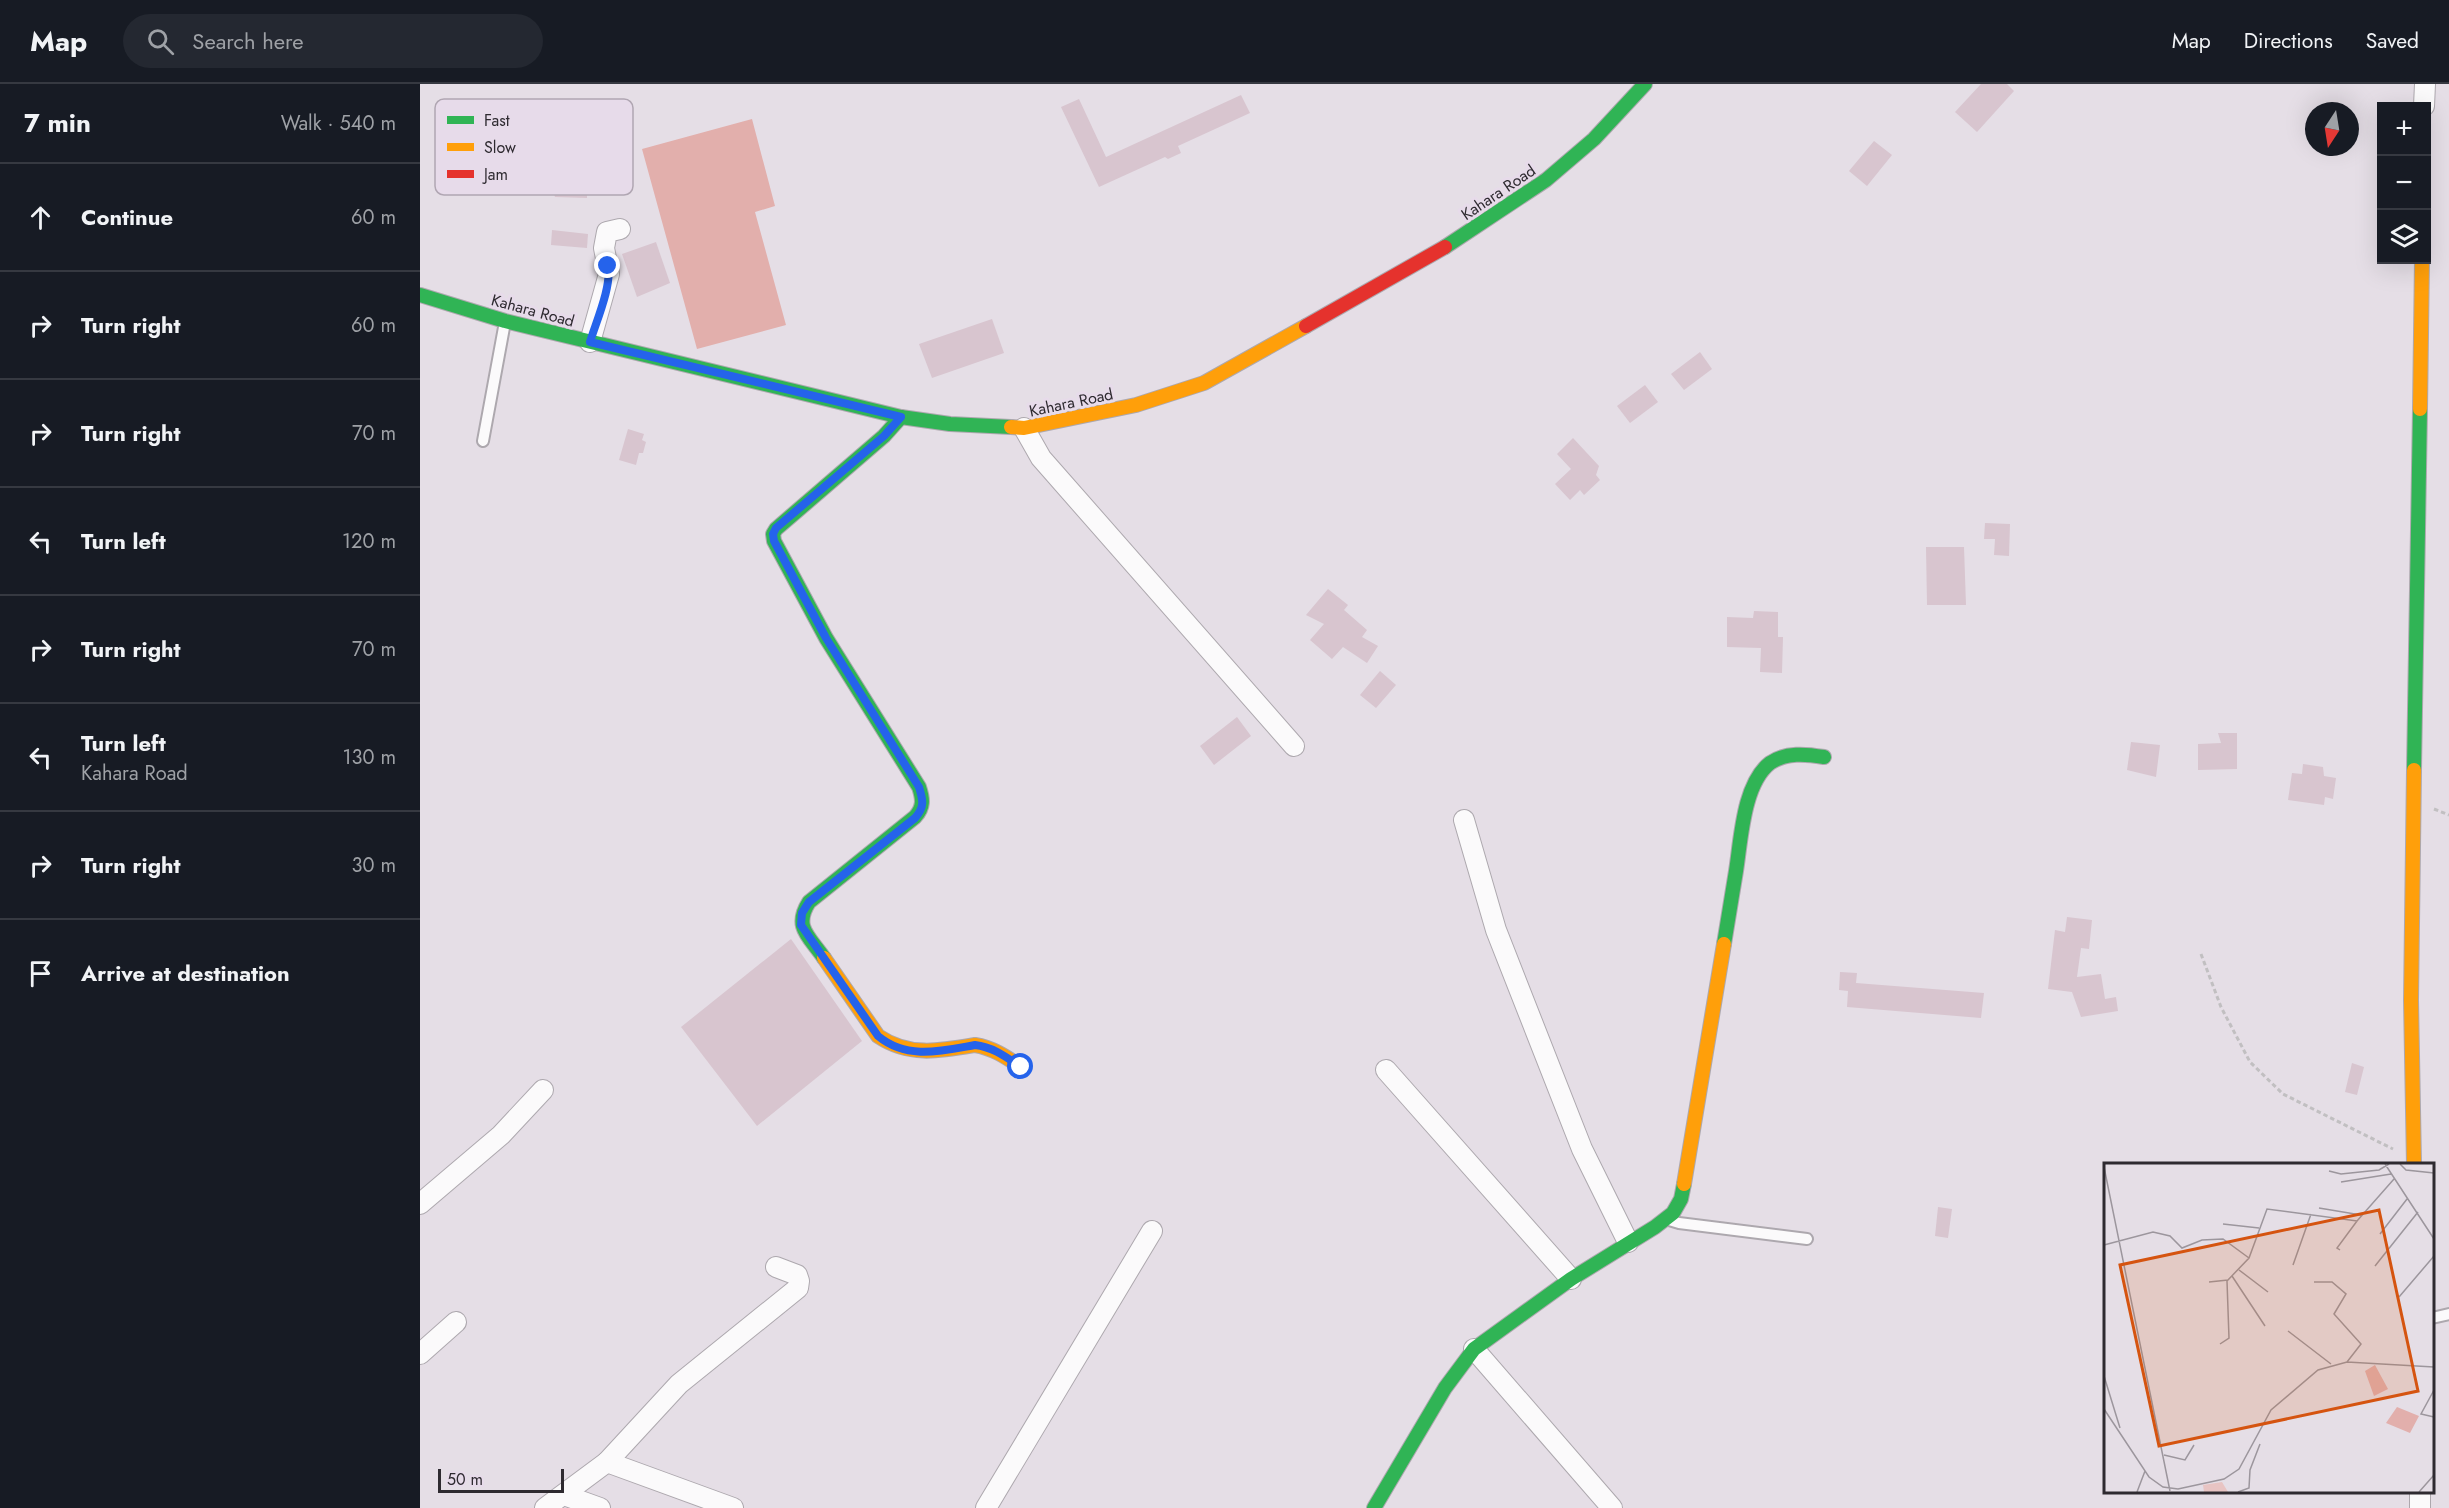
<!DOCTYPE html>
<meta charset="utf-8">
<style>
body{margin:0;font-family:Jost,sans-serif;background:#242831;color:#f1f3f6}
.controls{position:absolute;right:18px;top:18px;display:grid;overflow:hidden;border-radius:0px;box-shadow:0 6px 24px #0002}
.controls button{width:54px;height:54px;display:grid;place-items:center;padding:0;border:0;border-bottom:2px solid #363941;background:#171b24;color:#f1f3f6;font:30px sans-serif}
.compass{position:absolute;left:1885px;top:18px;width:54px;height:54px;border-radius:50%;background:#171b24;box-shadow:0 6px 24px #0002;rotate:192deg}
.scale{position:absolute;left:18px;bottom:15px;width:126px;box-sizing:border-box;padding-left:6px;border:3px solid #2e2a30;border-top:0;font-size:16px;line-height:21px;white-space:nowrap;color:#2e2a30;-webkit-text-stroke:4px #e7dbea;paint-order:stroke}
.stop{position:absolute;width:18px;height:18px;margin:-14px;border:4px solid #2563eb;border-radius:50%;background:#fff}
.stop.end{background:#2563eb;border-color:#fff;box-shadow:0 2px 6px #0008}
.list{margin:0;padding:0;list-style:none}
h2{display:flex;justify-content:space-between;align-items:center;height:78px;margin:0;padding:0 24px;font-size:26px}
h2 small{font-size:20px;font-weight:400;color:#9ea1a6}
.list li{display:grid;grid-template-columns:39px 1fr auto;gap:18px;align-items:center;box-sizing:border-box;height:108px;padding:0 24px;border-top:2px solid #363941}
.list b{display:block;font-size:22px;white-space:nowrap}
.list p{margin:0;font-size:20px;white-space:nowrap;color:#9ea1a6}
.list em{font-size:20px;font-style:normal;color:#9ea1a6}
.icon{flex:none;width:33px;height:33px;fill:none;stroke:currentColor;stroke-width:2;stroke-linecap:round;stroke-linejoin:round}
.map{position:relative;flex:none;width:2029px;height:1424px;overflow:hidden}
header{display:flex;align-items:center;gap:36px;box-sizing:border-box;height:84px;padding:0 30px;background:#171b24;border-bottom:2px solid #363941}
header strong{font-size:28px}
nav{display:flex;gap:33px;margin-inline-start:auto;font-size:21px}
.search{width:420px;height:54px;background:#242831;display:flex;align-items:center;gap:15px;box-sizing:border-box;padding:0 21px;border-radius:33px;color:#9ea1a6;font-size:22px}
main{display:flex}
aside{flex:1;background:#171b24}
.map>svg:first-child{display:block}
.forest{fill:#e2afac}
.building{fill:#d8c5cf}
.lines{fill:none;stroke-linecap:round;stroke-linejoin:round}
.lane-casing{stroke:#ada8ae;stroke-width:14}
.street-casing{stroke:#ada8ae;stroke-width:22}
.fast-casing{stroke:#ada8ae;stroke-width:16}
.slow-casing{stroke:#ada8ae;stroke-width:16}
.jam-casing{stroke:#ada8ae;stroke-width:16}
.path{stroke:#c1bfc1;stroke-width:3;stroke-dasharray:4.5 3;stroke-linecap:butt}
.lane{stroke:#fbfafb;stroke-width:10}
.street{stroke:#fbfafb;stroke-width:20}
.fast{stroke:#30b455;stroke-width:14}
.slow{stroke:#ff9f0a;stroke-width:14}
.jam{stroke:#e5322d;stroke-width:14}
.route{stroke:#2563eb;stroke-width:8}
.labels{text-anchor:middle;stroke-width:6;stroke-linejoin:round;paint-order:stroke}
.street-label{font-size:16px;fill:#2e2a30;stroke:#e7dbea}
.inset-road{fill:none;stroke:#9c969d;stroke-width:1.5}
.view{fill:#d55410;fill-opacity:0.15;stroke:#d55410;stroke-width:3}
.inset-edge{fill:none;stroke:#2e2a30;stroke-width:3}
.key{fill:#e7dbea;stroke:#b0a6b2;stroke-width:1.5}
.key-label{font-size:16px;fill:#2e2a30}
</style>
<header>
<strong>Map</strong>
<div class="search"><svg class="icon" aria-label="search" viewBox="0 0 24 24"><circle cx="10" cy="10" r="6"/><path d="M15 15l6 6"/></svg>Search here</div>
<nav><a>Map</a><a>Directions</a><a>Saved</a></nav>
</header>
<main>
<aside>
<h2>7 min<small>Walk · 540 m</small></h2>
<ul class="list">
<li><svg class="icon" aria-label="ahead" viewBox="0 0 24 24"><path d="M12 20V5M6 11l6-6 6 6"/></svg><div><b>Continue</b></div><em>60 m</em></li>
<li><svg class="icon" aria-label="right" viewBox="0 0 24 24"><path d="M7 20v-9h11M14 6l5 5-5 5"/></svg><div><b>Turn right</b></div><em>60 m</em></li>
<li><svg class="icon" aria-label="right" viewBox="0 0 24 24"><path d="M7 20v-9h11M14 6l5 5-5 5"/></svg><div><b>Turn right</b></div><em>70 m</em></li>
<li><svg class="icon" aria-label="left" viewBox="0 0 24 24"><path d="M17 20v-9H6M10 6l-5 5 5 5"/></svg><div><b>Turn left</b></div><em>120 m</em></li>
<li><svg class="icon" aria-label="right" viewBox="0 0 24 24"><path d="M7 20v-9h11M14 6l5 5-5 5"/></svg><div><b>Turn right</b></div><em>70 m</em></li>
<li><svg class="icon" aria-label="left" viewBox="0 0 24 24"><path d="M17 20v-9H6M10 6l-5 5 5 5"/></svg><div><b>Turn left</b><p>Kahara Road</p></div><em>130 m</em></li>
<li><svg class="icon" aria-label="right" viewBox="0 0 24 24"><path d="M7 20v-9h11M14 6l5 5-5 5"/></svg><div><b>Turn right</b></div><em>30 m</em></li>
<li><svg class="icon" aria-label="arrive" viewBox="0 0 24 24"><path d="M6 21V4h12l-3 4 3 4H6"/></svg><div><b>Arrive at destination</b></div></li>
</ul>
</aside>
<div class="map">
<svg width="2029" height="1424" viewBox="0 0 2029 1424">
<rect width="100%" height="100%" fill="#e5dee6"/>
<!-- forest -->
<polygon class="forest" points="332,35 355,122 335,128 366,241 277,265 222,65"/>
<!-- building -->
<g class="building">
<polygon points="1561,0 1587,0 1594,7 1557,48 1535,28"/>
<polygon points="821,11 830,29 758,62 761,69 748,75 745,73 679,103 641,23 659,15 686,73"/>
<polygon points="1454,57 1472,71 1447,102 1429,87"/>
<polygon points="130,99 167,100 167,114 135,113"/>
<polygon points="132,146 168,150 167,164 131,161"/>
<polygon points="236,158 250,199 217,213 202,170"/>
<polygon points="572,235 584,269 512,294 499,260"/>
<polygon points="1280,268 1292,285 1264,306 1251,290"/>
<polygon points="1225,301 1238,318 1210,339 1197,322"/>
<polygon points="208,345 224,350 222,356 226,358 223,369 219,369 216,381 199,376"/>
<polygon points="1153,354 1179,382 1176,391 1180,396 1164,411 1160,406 1150,416 1135,400 1151,385 1137,370"/>
<polygon points="1565,439 1590,440 1589,472 1574,471 1575,455 1564,455"/>
<polygon points="1506,463 1544,463 1546,521 1507,521"/>
<polygon points="908,505 928,521 924,526 947,546 942,553 958,562 947,579 923,563 912,575 890,556 904,540 886,531"/>
<polygon points="1334,527 1358,528 1358,553 1363,553 1362,589 1340,588 1341,564 1307,563 1307,533 1333,534"/>
<polygon points="960,587 976,601 956,624 940,611"/>
<polygon points="817,633 831,652 794,681 780,662"/>
<polygon points="1798,649 1817,649 1817,685 1778,686 1778,660 1801,659"/>
<polygon points="1711,658 1740,661 1736,693 1707,686"/>
<polygon points="1883,680 1903,683 1904,692 1916,694 1913,715 1905,713 1904,721 1868,716 1872,689 1882,690"/>
<polygon points="1647,833 1672,836 1669,865 1661,864 1657,893 1681,890 1685,915 1696,913 1698,927 1661,933 1652,908 1628,905 1635,846 1645,848"/>
<polygon points="371,855 442,957 337,1042 261,943"/>
<polygon points="1420,888 1437,889 1436,899 1564,909 1561,934 1427,923 1428,907 1419,906"/>
<polygon points="1932,979 1944,983 1937,1011 1925,1008"/>
<polygon points="1518,1123 1532,1125 1528,1154 1515,1152"/>
</g>
<g class="lines">
<defs>
<g id="lane">
<polyline points="63,357 85,238"/>
<polyline points="1249,1136 1259,1139 1387,1155"/>
<polyline points="2012,1234 2029,1230"/>
</g>
<g id="street">
<polyline points="2004,22 2005,0"/>
<polyline points="170,258 189,190 184,164 187,148 200,145"/>
<polyline points="604,344 621,374 874,662"/>
<polyline points="1044,736 1076,846 1162,1065 1208,1158"/>
<polyline points="966,986 1151,1195"/>
<polyline points="0,1120 81,1051 123,1006"/>
<polyline points="1054,1265 1192,1424"/>
<polyline points="0,1270 36,1238"/>
<polyline points="187,1378 259,1300 378,1204 379,1197 377,1191 356,1183"/>
<polyline points="2000,1408 2000,1424"/>
<polyline points="144,1411 180,1424"/>
<polyline points="125,1424 187,1378 313,1424"/>
<polyline points="566,1424 732,1147"/>
</g>
<g id="fast">
<polyline points="1025,163 1126,96 1174,55 1225,0"/>
<polyline points="0,211 85,237 481,333 530,340 591,343"/>
<polyline points="1994,686 2000,325"/>
<path d="M1304,860C1308,836 1312,812 1316,787C1321,756 1323,700 1350,679C1366,668 1386,670 1404,673"/>
<path d="M404,874C389,852 373,843 389,818L495,733C504,723 503,715 499,703L406,554L354,457L353,450L356,445L464,352L481,333"/>
<polyline points="954,1424 1025,1304 1054,1265 1151,1195 1235,1143 1253,1129 1261,1115 1264,1100"/>
</g>
<g id="slow">
<polyline points="2000,325 2002,176"/>
<polyline points="591,343 604,344 716,321 784,299 886,242"/>
<path d="M404,874L458,952C489,973 520,967 555,961C573,964 586,973 601,983"/>
<polyline points="1994,1080 1991,916 1994,686"/>
<polyline points="1264,1100 1304,860"/>
</g>
<polyline id="jam" points="886,242 1025,163"/>
</defs>
<!-- lane casing -->
<use href="#lane" class="lane-casing"/>
<!-- street casing -->
<use href="#street" class="street-casing"/>
<!-- fast casing -->
<use href="#fast" class="fast-casing"/>
<!-- slow casing -->
<use href="#slow" class="slow-casing"/>
<!-- jam casing -->
<use href="#jam" class="jam-casing"/>
<!-- path -->
<g class="path">
<polyline points="2014,725 2029,731"/>
<polyline points="1781,870 1801,923 1830,978 1863,1010 1973,1065"/>
</g>
<!-- lane -->
<use href="#lane" class="lane"/>
<!-- street -->
<use href="#street" class="street"/>
<!-- fast -->
<use href="#fast" class="fast"/>
<!-- slow -->
<use href="#slow" class="slow"/>
<!-- jam -->
<use href="#jam" class="jam"/>
</g>
<g class="lines">
<!-- route -->
<path class="route" d="M188,182C192,202 176,238 170,258L481,333L464,352L356,444L353,450L354,457L406,554L499,703C503,716 505,723 495,734L389,818L382,829L381,841L458,952C487,976 521,967 555,961C573,963 586,973 601,983"/>
</g>
<g class="labels">
<!-- street labels -->
<g class="street-label">
<text transform="translate(1078 108) rotate(-34)" y="6">Kahara Road</text>
<text transform="translate(113 226) rotate(15)" y="6">Kahara Road</text>
<text transform="translate(651 318) rotate(-12)" y="6">Kahara Road</text>
</g>
</g>
<!-- overview -->
<g transform="translate(1684 1079)">
<rect width="330" height="330" fill="#e5dee6"/>
<path d="M118,319L124,329H100L99,322Z" fill="#e8c4c3"/>
<path d="M271,202L284,226L270,233L261,208ZM293,244L315,253L306,270L282,260Z" fill="#e2afac"/>
<path class="inset-road" d="M281,1L330,76M296,1L302,7L330,10M0,4L66,328M225,8L237,11L275,7L285,1M237,19L287,11M215,45L257,52M119,61L155,65M276,71L303,36M0,82L49,69L66,73L78,85L98,77L119,76L145,95M236,87L233,85L253,58M189,102L207,51M271,103L314,49M135,107L164,129M128,113L161,163M105,119L124,117M210,119H228L242,131L230,151L257,181L243,199M295,134L330,93M184,168L227,201M116,181L125,175L123,118L145,95L163,46L253,58L290,16M0,213L16,265M330,227L317,251L330,254M0,246L45,314L59,324L74,326L120,316L135,306L167,247L214,207L243,199L330,204M60,292L81,297L90,282M33,329L41,308M134,329L145,325L146,307L156,281M315,329L330,312"/>
<path class="view" d="M275,47L314,228L55,283L16,102Z"/>
<rect width="330" height="330" class="inset-edge"/>
</g>
<!-- legend -->
<rect x="15" y="15" width="198" height="96" rx="9" class="key"/>
<rect x="27" y="32" width="27" height="8" fill="#30b455"/>
<rect x="27" y="59" width="27" height="8" fill="#ff9f0a"/>
<rect x="27" y="86" width="27" height="8" fill="#e5322d"/>
<g class="key-label">
<text x="64" y="42">Fast</text>
<text x="64" y="69">Slow</text>
<text x="64" y="96">Jam</text>
</g>
</svg>
<div class="controls">
<button>+</button>
<button>−</button>
<button><svg class="icon" aria-label="layers" viewBox="0 0 24 24"><path d="M12 4l9 5-9 5-9-5zM3 14l9 5 9-5"/></svg></button>
</div>
<svg class="compass" viewBox="-18 -18 36 36"><path d="M0-13l5 13h-10z" fill="#e53935"/><path d="M0 13l5-13h-10z" fill="#9ea1a6"/></svg>
<div class="scale">50 m</div>
<div class="stop" style="left:601px;top:983px"></div>
<div class="stop end" style="left:188px;top:182px"></div>
</div>
</main>
